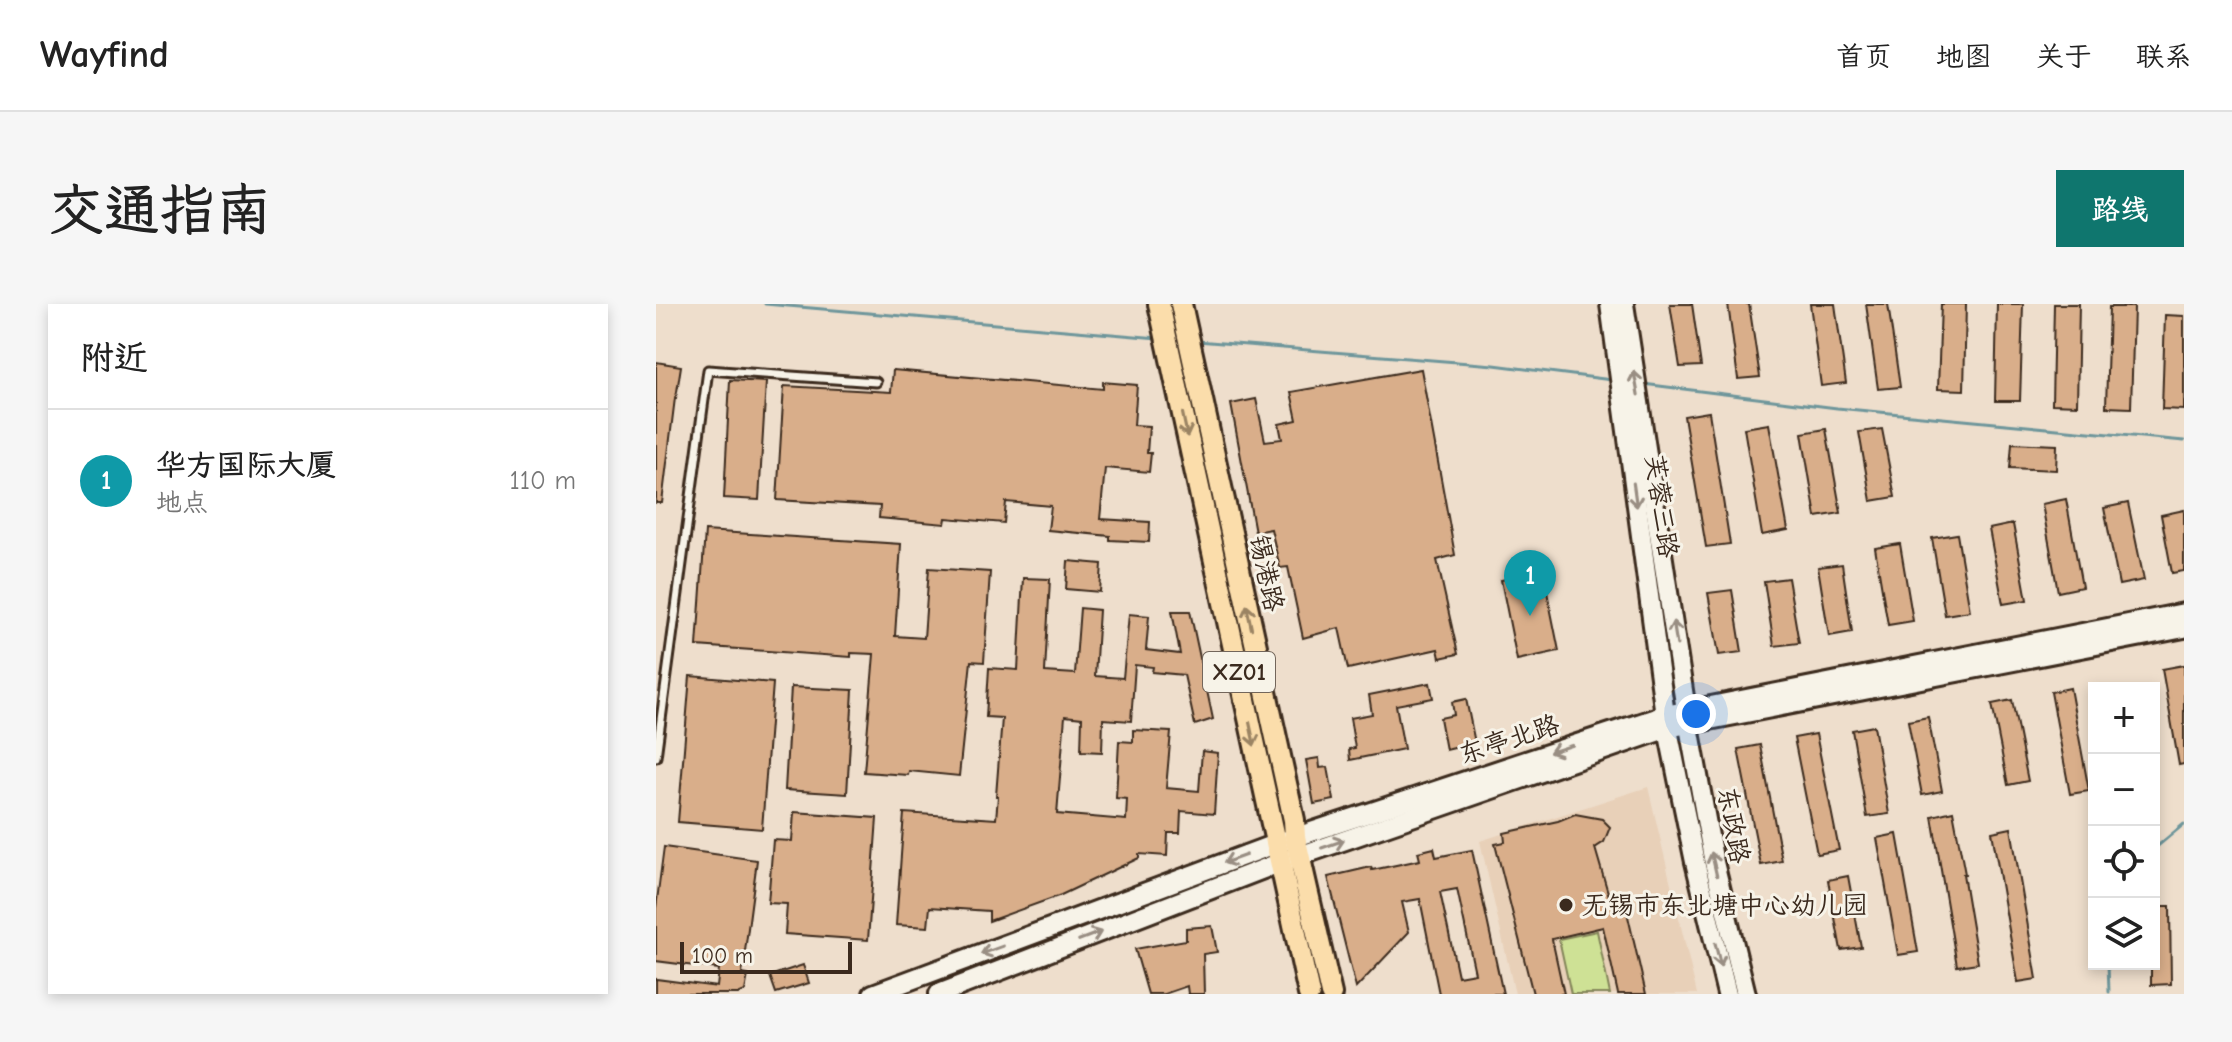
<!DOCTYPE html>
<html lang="zh">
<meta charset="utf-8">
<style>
body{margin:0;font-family:"Comic Neue","LXGW WenKai TC",sans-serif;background:#f6f6f6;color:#222}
.controls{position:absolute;right:24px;bottom:24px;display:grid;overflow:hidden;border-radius:0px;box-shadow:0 4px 12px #0003}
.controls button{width:72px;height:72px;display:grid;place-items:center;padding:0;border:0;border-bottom:2px solid #e0e0e0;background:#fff;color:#222;font:40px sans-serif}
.scale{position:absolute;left:24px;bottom:20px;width:172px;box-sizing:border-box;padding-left:8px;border:4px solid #3b2a1e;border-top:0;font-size:22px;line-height:28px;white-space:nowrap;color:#3b2a1e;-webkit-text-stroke:6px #f7f3e8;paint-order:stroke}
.you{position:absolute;left:1040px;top:410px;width:28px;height:28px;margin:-20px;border:6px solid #fff;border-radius:50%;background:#1a73e8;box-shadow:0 0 0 12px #1a73e833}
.badge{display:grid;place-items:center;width:52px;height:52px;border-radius:50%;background:#0f766e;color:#fff;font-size:26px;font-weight:700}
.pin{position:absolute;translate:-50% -66px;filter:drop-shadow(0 2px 4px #0008)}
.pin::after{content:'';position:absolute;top:42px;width:28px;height:24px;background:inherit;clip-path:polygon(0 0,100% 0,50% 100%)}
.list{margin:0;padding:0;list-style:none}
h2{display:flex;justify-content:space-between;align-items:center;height:104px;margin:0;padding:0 32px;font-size:34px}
h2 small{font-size:26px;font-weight:400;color:#767676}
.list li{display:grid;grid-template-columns:52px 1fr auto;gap:24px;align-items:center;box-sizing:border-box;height:144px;padding:0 32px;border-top:2px solid #e0e0e0}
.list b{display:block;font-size:30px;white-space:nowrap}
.list p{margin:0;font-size:26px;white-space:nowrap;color:#767676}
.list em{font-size:26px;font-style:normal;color:#767676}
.icon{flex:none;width:44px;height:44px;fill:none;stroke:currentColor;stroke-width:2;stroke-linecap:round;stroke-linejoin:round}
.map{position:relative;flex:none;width:1528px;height:690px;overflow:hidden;border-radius:0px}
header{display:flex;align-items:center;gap:48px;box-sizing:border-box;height:112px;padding:0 40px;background:#fff;border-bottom:2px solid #e0e0e0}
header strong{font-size:38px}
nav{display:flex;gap:44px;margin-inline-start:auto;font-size:28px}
.intro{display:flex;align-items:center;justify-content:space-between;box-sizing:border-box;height:192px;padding:0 48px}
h1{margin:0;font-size:56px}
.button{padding:20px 36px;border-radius:0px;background:#0f766e;color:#fff;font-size:28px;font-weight:700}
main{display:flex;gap:48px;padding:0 48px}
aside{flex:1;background:#fff;border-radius:0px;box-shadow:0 4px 12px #0003}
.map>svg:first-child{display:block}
.built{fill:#e8d0b8}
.green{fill:#cee195;stroke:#84865a;stroke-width:2}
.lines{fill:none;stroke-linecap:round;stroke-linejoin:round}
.stream{stroke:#6e969b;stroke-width:3}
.building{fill:#d9ae8a;stroke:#3b2a1e;stroke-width:2;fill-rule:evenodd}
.lane-casing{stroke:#3b2a1e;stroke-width:13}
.secondary-casing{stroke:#3b2a1e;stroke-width:24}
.primary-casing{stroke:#3b2a1e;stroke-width:26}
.lane{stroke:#f7f3e8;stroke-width:7}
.secondary{stroke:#f7f3e8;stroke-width:18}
.primary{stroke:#fbddab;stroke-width:20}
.oneway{stroke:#998e83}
.oneway2{stroke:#9b8464}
.poi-dot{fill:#3b2a1e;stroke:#f7f3e8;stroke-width:3}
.labels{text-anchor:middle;stroke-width:6;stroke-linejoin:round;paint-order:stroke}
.shield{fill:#f7f3e8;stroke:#73665b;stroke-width:2}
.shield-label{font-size:24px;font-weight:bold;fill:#3b2a1e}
.street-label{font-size:26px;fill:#3b2a1e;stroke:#f7f3e8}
.poi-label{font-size:26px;fill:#3b2a1e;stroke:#f7f3e8;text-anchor:start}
</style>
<header>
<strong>Wayfind</strong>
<nav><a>首页</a><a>地图</a><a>关于</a><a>联系</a></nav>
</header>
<div class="intro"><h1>交通指南</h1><a class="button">路线</a></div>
<main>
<aside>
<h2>附近<small></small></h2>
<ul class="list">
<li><span class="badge" style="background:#0f9aa8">1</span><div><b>华方国际大厦</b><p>地点</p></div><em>110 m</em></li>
</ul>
</aside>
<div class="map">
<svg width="1528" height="690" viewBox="0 0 1528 690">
<rect width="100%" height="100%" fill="#eedecc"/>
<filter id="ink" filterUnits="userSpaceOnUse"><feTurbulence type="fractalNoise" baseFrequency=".0125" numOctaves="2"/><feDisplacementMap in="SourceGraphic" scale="16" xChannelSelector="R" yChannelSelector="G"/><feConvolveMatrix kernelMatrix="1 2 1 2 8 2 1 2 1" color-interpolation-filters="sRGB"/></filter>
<g filter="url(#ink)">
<!-- built -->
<polygon class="built" points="992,483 1041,690 859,690 824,537"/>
<!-- green -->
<polygon class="green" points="941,627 954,690 915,690 903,635"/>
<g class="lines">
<!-- stream -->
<g class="stream">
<polyline points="109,0 502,34"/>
<polyline points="541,37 838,61 956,76"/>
<polyline points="987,80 1181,104 1528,137"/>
<polyline points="1498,545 1528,520"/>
<polyline points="1452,660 1453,688"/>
</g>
</g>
<!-- building -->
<g class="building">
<polygon points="1014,0 1036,0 1045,62 1024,63"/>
<polygon points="1072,0 1093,0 1104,73 1082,75"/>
<polygon points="1154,0 1179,0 1190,79 1165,82"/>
<polygon points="1210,0 1232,0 1244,83 1222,85"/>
<polygon points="1285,0 1310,0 1308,86 1282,85"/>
<polygon points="1341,0 1367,0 1364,97 1339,97"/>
<polygon points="1398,0 1423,0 1421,101 1396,100"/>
<polygon points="1453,3 1478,3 1475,104 1450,103"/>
<polygon points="1509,11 1528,12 1528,106 1506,105"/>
<polygon points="0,58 25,62 20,94 19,94 6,199 0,199"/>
<polygon points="765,65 799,251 781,256 802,350 784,354 782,345 692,365 683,324 647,334 632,263 624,264 615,225 599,228 575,100 600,95 609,137 626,135 623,120 641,116 635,88"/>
<polygon points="237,66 447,85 447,78 481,81 478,121 493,122 491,149 495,149 493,168 449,164 444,215 494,218 493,238 454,236 454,232 392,226 395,202 350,198 348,219 290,214 289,220 223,214 224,202 121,196 128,82 235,88"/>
<polygon points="74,76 110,78 103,196 68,194"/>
<polygon points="1053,108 1074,240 1050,243 1028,112"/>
<polygon points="1113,120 1132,226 1106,231 1088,124"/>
<polygon points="1170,125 1185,209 1160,213 1146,129"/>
<polygon points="1226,125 1239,193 1215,197 1203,128"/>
<polygon points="1356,139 1401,141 1400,166 1354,164"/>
<polygon points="1410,195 1426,283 1402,288 1386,200"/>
<polygon points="1472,199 1488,276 1463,281 1448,204"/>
<polygon points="1528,206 1528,267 1516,269 1505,211"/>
<polygon points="1357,220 1371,296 1347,300 1333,225"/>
<polygon points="49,227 245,240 239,332 268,334 273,264 334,268 328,358 315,357 303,472 253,467 252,471 208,468 218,350 195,349 195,353 41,342"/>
<polygon points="1301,230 1314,307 1289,311 1276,234"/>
<polygon points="1244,240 1257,317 1232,321 1219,244"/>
<polygon points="412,257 446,260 444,288 410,285"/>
<polygon points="1186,260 1196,328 1173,332 1162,263"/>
<polygon points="887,268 903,347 861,356 845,276"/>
<polygon points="367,274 394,275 389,368 419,370 424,304 443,306 439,372 467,374 473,310 493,312 490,346 524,350 516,307 534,307 557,415 539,421 528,371 496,368 497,363 479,361 475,417 447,415 446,448 425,447 426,414 409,412 401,510 470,516 471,495 460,494 463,437 477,438 477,426 515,428 510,484 543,487 546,447 562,449 558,510 525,507 524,529 512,529 511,552 483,550 483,554 405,591 333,617 333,607 274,603 272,623 240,621 248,509 340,515 342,492 340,492 346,414 330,413 333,364 362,366"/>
<polygon points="1132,274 1143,339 1118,342 1108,277"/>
<polygon points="1076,286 1086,348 1063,351 1052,289"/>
<polygon points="1528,361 1528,460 1523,461 1506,365"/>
<polygon points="34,372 117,379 106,525 22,518"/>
<polygon points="774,379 777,394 740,401 748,445 694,456 693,445 699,444 694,414 716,410 713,391"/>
<polygon points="135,383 197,386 191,490 129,486"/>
<polygon points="1414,384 1433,487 1414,490 1395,388"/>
<polygon points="810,395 819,439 790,446 784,414 798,411 796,398"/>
<polygon points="1356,396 1372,477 1352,481 1336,400"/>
<polygon points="1272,413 1286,487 1266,491 1252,417"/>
<polygon points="1218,422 1233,510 1211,513 1196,426"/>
<polygon points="1160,430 1183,546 1161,550 1138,434"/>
<polygon points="1104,441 1126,557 1105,561 1082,445"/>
<polygon points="663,454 664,464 672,463 678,496 658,500 650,456"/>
<polygon points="1297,507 1309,570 1307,570 1322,659 1301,662 1276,512"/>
<polygon points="138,508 221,514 212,636 129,630 131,600 112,599 117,536 136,537"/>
<polygon points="919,510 946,515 954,523 948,538 939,544 953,592 963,590 967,609 971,608 990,690 962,690 947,623 896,635 908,690 877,690 839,540 849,538 848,529 902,517"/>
<polygon points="1355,524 1381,675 1362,678 1336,528"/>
<polygon points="1241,530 1262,648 1242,651 1221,534"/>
<polygon points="8,543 101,556 86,670 92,671 89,687 82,690 0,690 0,675 61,683 63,665 0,657 0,604"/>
<path d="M778,544L780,553L816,546L847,690H783L764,595L746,598L753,628L700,684L672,573L715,563L716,566L764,556L762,548ZM801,585L819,669L802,672L784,588Z"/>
<polygon points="1192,572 1205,643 1185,646 1172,576"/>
<polygon points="1498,602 1514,602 1515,680 1495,681 1495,660 1498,660"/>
<polygon points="556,622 561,648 547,650 548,690 532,690 531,682 508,690 492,690 479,645 530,636 530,624"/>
<polygon points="147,661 153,679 120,689 114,672"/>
</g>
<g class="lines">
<defs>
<polyline id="lane" points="0,453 52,66 220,78"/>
<g id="secondary">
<polyline points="954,0 1009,411 1039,558 1071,690"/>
<polyline points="968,0 1030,406 1057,554 1090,690"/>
<polyline points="217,690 619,540 1009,411 1528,309"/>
<polyline points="283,690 623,559 1012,424 1528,324"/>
</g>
<g id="primary">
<polyline points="503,0 653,690"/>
<polyline points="525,0 638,516 639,533 675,690"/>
</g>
</defs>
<!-- lane casing -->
<use href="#lane" class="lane-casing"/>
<!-- secondary casing -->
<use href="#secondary" class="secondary-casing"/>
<!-- primary casing -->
<use href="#primary" class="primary-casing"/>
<!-- lane -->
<use href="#lane" class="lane"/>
<!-- secondary -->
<use href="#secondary" class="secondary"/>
<!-- primary -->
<use href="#primary" class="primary"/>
</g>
<!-- one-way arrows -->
<defs><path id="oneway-shaft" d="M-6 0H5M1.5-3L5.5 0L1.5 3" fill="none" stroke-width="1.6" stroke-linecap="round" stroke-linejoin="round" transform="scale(2)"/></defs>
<g class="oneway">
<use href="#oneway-shaft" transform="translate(980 79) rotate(-100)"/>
<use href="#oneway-shaft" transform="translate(979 191) rotate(82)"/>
<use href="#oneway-shaft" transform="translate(1019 329) rotate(-99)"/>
<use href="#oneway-shaft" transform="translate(905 445) rotate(162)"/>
<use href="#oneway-shaft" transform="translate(677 540) rotate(-19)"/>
<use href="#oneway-shaft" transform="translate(579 555) rotate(160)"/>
<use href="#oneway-shaft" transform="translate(1058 560) rotate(-103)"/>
<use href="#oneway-shaft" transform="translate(434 632) rotate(-21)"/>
<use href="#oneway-shaft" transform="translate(336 646) rotate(160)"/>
<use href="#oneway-shaft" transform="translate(1062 651) rotate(76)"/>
</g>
<g class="oneway2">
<use href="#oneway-shaft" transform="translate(529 121) rotate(78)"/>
<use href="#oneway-shaft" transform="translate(593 313) rotate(-102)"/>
<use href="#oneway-shaft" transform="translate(596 430) rotate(78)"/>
</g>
</g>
<!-- markers -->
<circle class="poi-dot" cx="910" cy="601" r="8"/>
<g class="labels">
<!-- shield labels -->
<rect class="shield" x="547" y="348" width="72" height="40" rx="6"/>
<g class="shield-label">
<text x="583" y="376">XZ01</text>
</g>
<!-- street labels -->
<g class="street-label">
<text transform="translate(1006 202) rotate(82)" y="9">芙蓉三路</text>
<text transform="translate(611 269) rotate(78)" y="9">锡港路</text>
<text transform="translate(853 435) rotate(-18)" y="9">东亭北路</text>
<text transform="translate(1078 521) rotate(80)" y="9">东政路</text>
</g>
<!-- poi labels -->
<g class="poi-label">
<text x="926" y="610">无锡市东北塘中心幼儿园</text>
</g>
</g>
</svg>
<div class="controls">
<button>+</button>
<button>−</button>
<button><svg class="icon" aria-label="locate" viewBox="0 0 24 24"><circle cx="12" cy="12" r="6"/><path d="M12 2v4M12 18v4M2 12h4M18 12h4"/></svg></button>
<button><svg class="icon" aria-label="layers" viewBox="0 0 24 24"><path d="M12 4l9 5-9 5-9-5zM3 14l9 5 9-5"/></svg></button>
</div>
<div class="scale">100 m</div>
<div class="you"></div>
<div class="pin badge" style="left:874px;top:312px;background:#0f9aa8">1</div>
</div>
</main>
